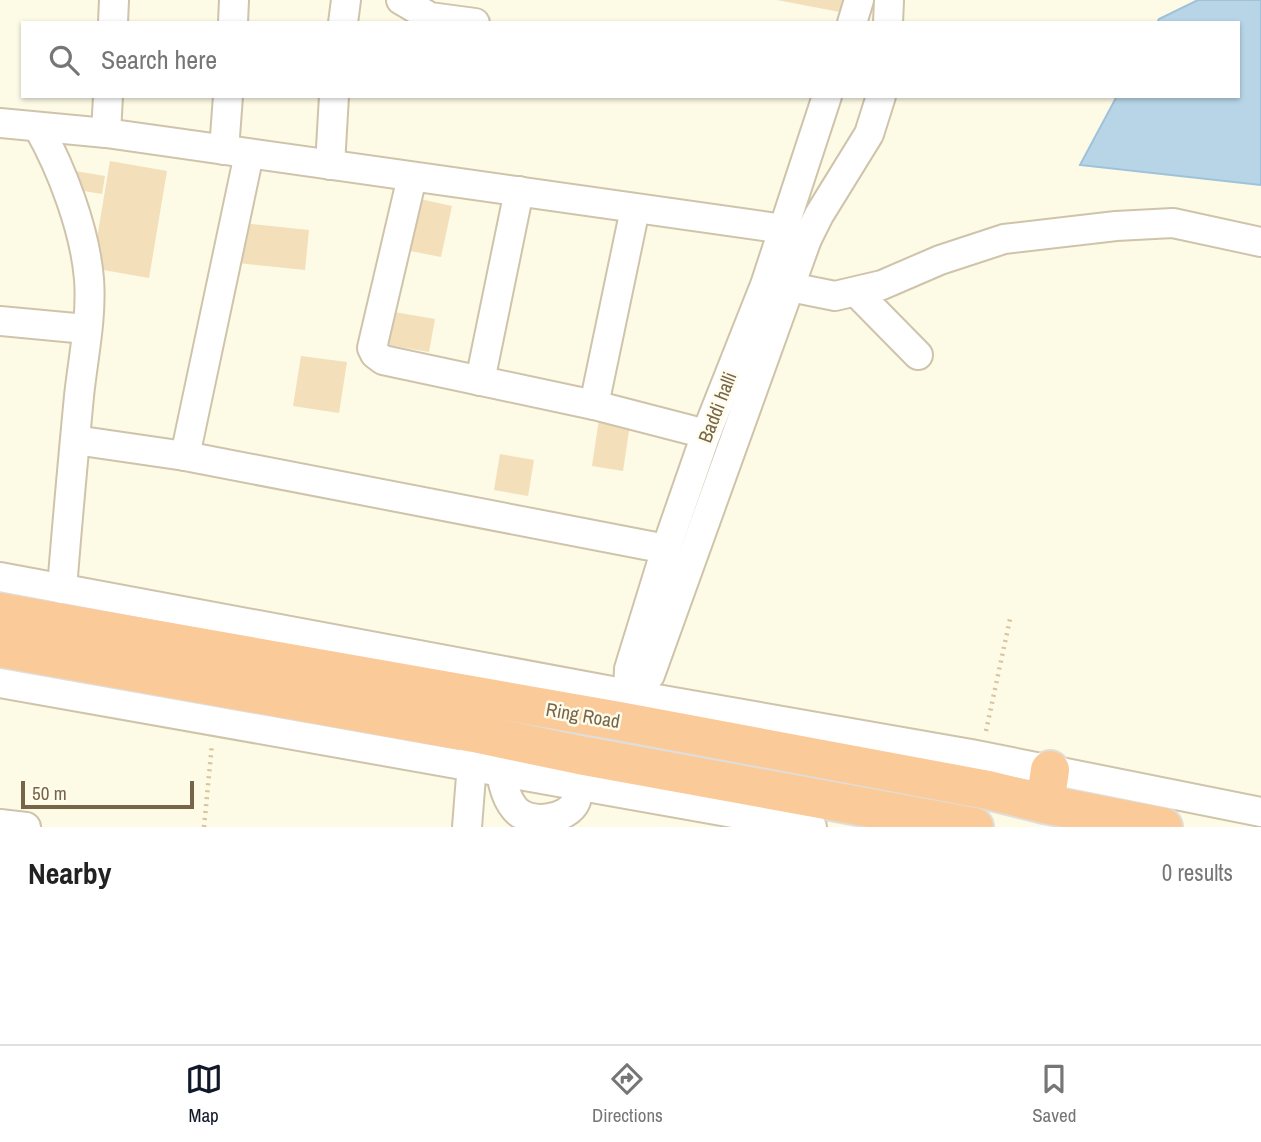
<!DOCTYPE html>
<style>
body{margin:0;font-family:"Archivo Narrow",sans-serif;background:#f2f2f2;color:#222}
.scale{position:absolute;left:21px;bottom:18px;width:173px;box-sizing:border-box;padding-left:7px;border:4px solid #776549;border-top:0;font-size:19px;line-height:24px;white-space:nowrap;color:#776549;-webkit-text-stroke:5px #fffcec;paint-order:stroke}
.list{margin:0;padding:0;list-style:none}
h2{display:flex;justify-content:space-between;align-items:center;height:91px;margin:0;padding:0 28px;font-size:30px}
h2 small{font-size:23px;font-weight:400;color:#767676}
.icon{flex:none;width:38px;height:38px;fill:none;stroke:currentColor;stroke-width:2;stroke-linecap:round;stroke-linejoin:round}
.map{position:relative;flex:none;width:1261px;height:827px;overflow:hidden}
.search{position:absolute;background:#fff;box-shadow:0 2px 5px #0004;left:21px;right:21px;top:21px;height:77px;display:flex;align-items:center;gap:18px;box-sizing:border-box;padding:0 24px;border-radius:0px;color:#767676;font-size:26px}
.sheet{height:217px;background:#fff}
nav{display:flex;justify-content:space-around;align-items:center;box-sizing:border-box;height:98px;border-top:2px solid #e0e0e0;background:#fff;font-size:19px;color:#767676}
nav a{display:grid;justify-items:center;gap:4px}
nav .on{color:#111827}
.map>svg:first-child{display:block}
.water{fill:#b8d5e8;stroke:#9ec2da;stroke-width:2}
.building{fill:#f4dfbb}
.lines{fill:none;stroke-linecap:round;stroke-linejoin:round}
.minor-casing{stroke:#cfc4ab;stroke-width:32}
.highway-casing{stroke:#e1ddd7;stroke-width:42}
.path{stroke:#d9c39e;stroke-width:4.5;stroke-dasharray:2 5;stroke-linecap:butt}
.minor{stroke:#fff;stroke-width:28}
.highway{stroke:#faca99;stroke-width:38}
.labels{text-anchor:middle;stroke-width:5;stroke-linejoin:round;paint-order:stroke}
.street-label{font-size:19px;fill:#776549;stroke:#fffcec}
</style>
<div class="map">
<svg width="1261" height="827" viewBox="0 0 1261 827">
<rect width="100%" height="100%" fill="#fdfae5"/>
<!-- water -->
<polygon class="water" points="1198,0 1261,0 1261,185 1080,165 1117,96 1238,96 1238,23 1157,23 1159,19"/>
<!-- building -->
<g class="building">
<polygon points="777,0 847,0 845,13"/>
<polygon points="110,161 167,171 149,278 92,268"/>
<polygon points="75,171 105,176 102,194 72,189"/>
<polygon points="411,197 452,206 441,257 400,249"/>
<polygon points="242,223 309,230 305,270 238,263"/>
<polygon points="394,312 435,319 429,352 388,345"/>
<polygon points="301,356 347,362 339,413 293,406"/>
<polygon points="599,419 630,424 623,471 592,466"/>
<polygon points="500,454 534,460 528,496 494,490"/>
</g>
<g class="lines">
<defs>
<g id="minor">
<polyline points="401,0 430,17 475,23"/>
<polyline points="113,23 114,0"/>
<polyline points="233,23 234,0"/>
<polyline points="343,23 346,0"/>
<polyline points="852,23 859,0"/>
<polyline points="888,23 889,0"/>
<polyline points="0,123 106,133 784,229 807,239"/>
<path d="M38,127C62,169 85,230 89,279C92,317 83,358 79,396C73,460 67,524 62,589"/>
<polyline points="106,133 108,96"/>
<polyline points="224,150 228,96"/>
<polyline points="330,165 334,96"/>
<polyline points="412,177 372,348 375,354 383,360 594,405 706,434"/>
<polyline points="790,287 835,296 882,285 940,260 1004,239 1116,226 1173,223 1261,242"/>
<polyline points="856,292 918,355"/>
<polyline points="0,321 86,329"/>
<polyline points="480,381 519,191"/>
<polyline points="594,405 635,209"/>
<polyline points="75,440 185,456 666,549"/>
<polyline points="185,456 249,154"/>
<polyline points="0,577 628,694 971,754 1261,812"/>
<polyline points="0,683 812,827"/>
<polyline points="628,694 650,675 807,239 819,215 869,134 881,96"/>
<polyline points="622,710 628,694 629,669 666,549 706,434 765,285 827,96"/>
<path d="M500,757C500,774 504,796 515,809C528,825 568,821 576,801C580,791 579,779 579,768"/>
<polyline points="0,824 26,827"/>
<polyline points="467,827 473,751"/>
</g>
<g id="highway">
<polyline points="0,612 619,721 988,790 1045,804 1163,827"/>
<polyline points="0,648 474,733 579,755 974,827"/>
<polyline points="1045,804 1050,770"/>
</g>
</defs>
<!-- minor casing -->
<use href="#minor" class="minor-casing"/>
<!-- highway casing -->
<use href="#highway" class="highway-casing"/>
<!-- path -->
<g class="path">
<polyline points="986,731 1010,619"/>
<polyline points="204,827 212,744"/>
</g>
<!-- minor -->
<use href="#minor" class="minor"/>
<!-- highway -->
<use href="#highway" class="highway"/>
</g>
<g class="labels">
<!-- street labels -->
<g class="street-label">
<text transform="translate(717 407) rotate(-69)" y="7">Baddi halli</text>
<text transform="translate(583 715) rotate(10)" y="7">Ring Road</text>
</g>
</g>
</svg>
<div class="scale">50 m</div>
<div class="search"><svg class="icon" aria-label="search" viewBox="0 0 24 24"><circle cx="10" cy="10" r="6"/><path d="M15 15l6 6"/></svg>Search here</div>
</div>
<section class="sheet">
<h2>Nearby<small>0 results</small></h2>
<ul class="list">
</ul>
</section>
<nav>
<a class="on"><svg class="icon" aria-label="map" viewBox="0 0 24 24"><path d="M3 6l6-2 6 2 6-2v14l-6 2-6-2-6 2zM9 4v14M15 6v14"/></svg>Map</a>
<a><svg class="icon" aria-label="directions" viewBox="0 0 24 24"><path d="M12 3l9 9-9 9-9-9zM9 14v-3h6M13 9l2 2-2 2"/></svg>Directions</a>
<a><svg class="icon" aria-label="saved" viewBox="0 0 24 24"><path d="M7 4h10v16l-5-4-5 4z"/></svg>Saved</a>
</nav>
